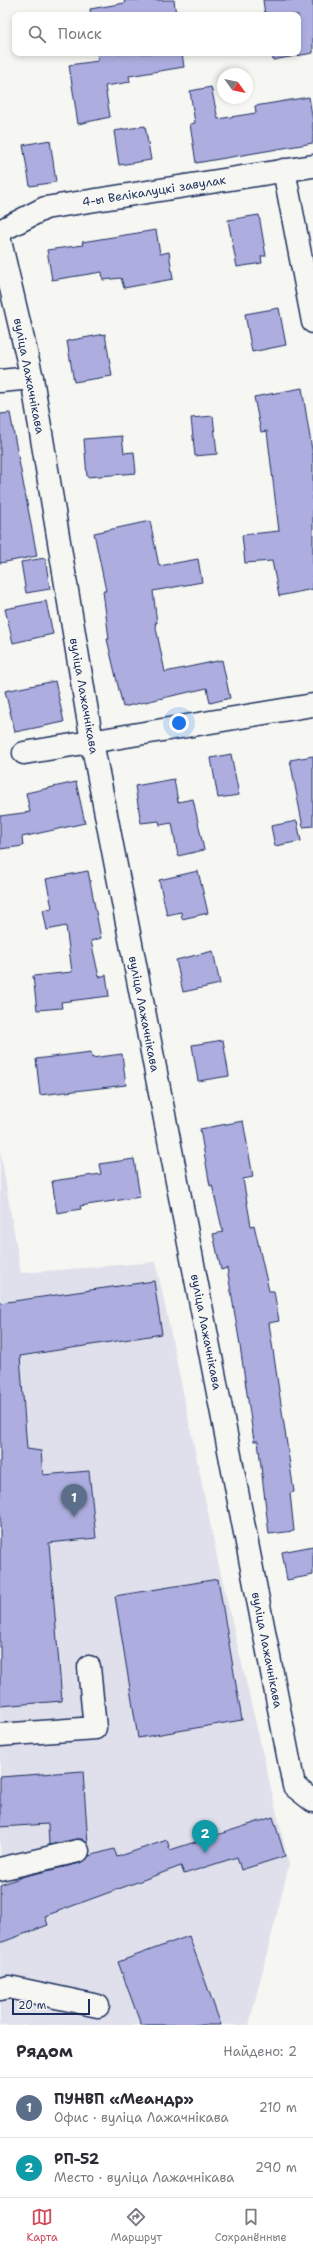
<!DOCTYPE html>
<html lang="ru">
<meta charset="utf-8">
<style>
body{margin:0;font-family:"Shantell Sans",sans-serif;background:#f7f7f7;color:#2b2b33}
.compass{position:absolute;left:217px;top:68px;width:36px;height:36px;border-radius:50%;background:#fff;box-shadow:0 2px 6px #0003;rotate:123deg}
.scale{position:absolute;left:12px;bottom:10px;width:78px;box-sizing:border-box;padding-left:4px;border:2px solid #1b2f5e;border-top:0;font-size:11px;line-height:14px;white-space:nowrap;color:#1b2f5e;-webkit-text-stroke:3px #f6f6f2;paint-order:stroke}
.you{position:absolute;left:179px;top:723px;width:14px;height:14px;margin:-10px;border:3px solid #fff;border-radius:50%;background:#1a73e8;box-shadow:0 0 0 6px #1a73e833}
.badge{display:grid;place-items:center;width:26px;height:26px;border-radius:50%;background:#d1495b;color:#fff;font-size:13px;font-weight:700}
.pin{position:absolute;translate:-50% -33px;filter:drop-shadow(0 1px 2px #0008)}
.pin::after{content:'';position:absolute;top:21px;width:14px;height:12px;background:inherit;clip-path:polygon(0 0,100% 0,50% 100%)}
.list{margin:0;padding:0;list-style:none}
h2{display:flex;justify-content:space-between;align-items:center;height:52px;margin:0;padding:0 16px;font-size:17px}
h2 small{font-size:13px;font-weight:400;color:#7c7c81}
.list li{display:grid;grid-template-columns:26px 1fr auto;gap:12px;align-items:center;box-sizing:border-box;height:60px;padding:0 16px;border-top:1px solid #e1e1e2}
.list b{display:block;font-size:15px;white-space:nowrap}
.list p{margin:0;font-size:13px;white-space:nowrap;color:#7c7c81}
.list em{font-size:13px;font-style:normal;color:#7c7c81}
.icon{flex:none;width:22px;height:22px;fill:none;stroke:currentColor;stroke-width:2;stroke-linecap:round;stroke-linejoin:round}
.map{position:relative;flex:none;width:313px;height:2025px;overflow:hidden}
.search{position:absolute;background:#fff;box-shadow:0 2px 6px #0003;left:12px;right:12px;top:12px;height:44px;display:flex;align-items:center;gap:10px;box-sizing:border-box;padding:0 14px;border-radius:8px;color:#7c7c81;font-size:15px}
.sheet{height:172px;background:#fff}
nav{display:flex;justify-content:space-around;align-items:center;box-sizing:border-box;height:56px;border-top:1px solid #e1e1e2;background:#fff;font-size:11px;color:#7c7c81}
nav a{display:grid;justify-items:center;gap:2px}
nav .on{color:#d1495b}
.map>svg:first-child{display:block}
.built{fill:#e0e0ec}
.building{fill:#adaedf;stroke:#1b2f5e}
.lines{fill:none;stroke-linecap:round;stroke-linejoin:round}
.minor-casing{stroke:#1b2f5e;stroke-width:25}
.minor{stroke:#f6f6f2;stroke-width:22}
.labels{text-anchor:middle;stroke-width:4;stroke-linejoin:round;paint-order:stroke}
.street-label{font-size:12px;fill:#1b2f5e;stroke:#f6f6f2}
</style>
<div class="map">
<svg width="313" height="2025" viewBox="0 0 313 2025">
<rect width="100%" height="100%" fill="#f6f6f2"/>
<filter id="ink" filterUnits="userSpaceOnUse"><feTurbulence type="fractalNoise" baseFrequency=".025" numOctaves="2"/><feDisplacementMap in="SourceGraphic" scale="8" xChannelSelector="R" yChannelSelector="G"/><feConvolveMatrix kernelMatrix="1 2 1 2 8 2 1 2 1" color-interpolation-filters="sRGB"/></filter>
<g filter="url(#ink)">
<!-- built -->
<polygon class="built" points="0,1149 21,1273 156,1262 219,1566 289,1865 249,2025 0,2025"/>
<!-- building -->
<g class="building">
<polygon points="124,0 174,0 176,15 91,15 90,9 125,3"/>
<polygon points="263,0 313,0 313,53 273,60 272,53 298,53 298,15 265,15"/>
<polygon points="97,53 182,53 184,67 129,76 130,82 105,86 110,117 78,124 69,65 98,61"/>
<polygon points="211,87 218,119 256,113 255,106 309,97 313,121 313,143 196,163 190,124 195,123 190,91"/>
<polygon points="145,126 151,160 119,165 114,131"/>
<polygon points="50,140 56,182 30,186 23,145"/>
<polygon points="259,215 266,256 261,256 262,263 237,267 228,220"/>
<polygon points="156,230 160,254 169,252 173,279 124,288 121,278 103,280 102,272 52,280 47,250 83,245 82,242"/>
<polygon points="279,308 286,345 252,352 245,314"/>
<polygon points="105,334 112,376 74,382 67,341"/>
<polygon points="302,388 313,456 313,589 279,596 272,561 245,563 242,535 279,531 267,431 261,432 254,397"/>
<polygon points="10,413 37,556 0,563 0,414"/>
<polygon points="213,416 217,454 195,456 191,418"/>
<polygon points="122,436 124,453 134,452 136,473 87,477 84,439"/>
<polygon points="150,521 159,566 198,559 202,582 153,591 157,623 155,623 165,672 222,660 230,698 210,703 207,688 123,707 107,639 109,639 103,591 106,591 94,533"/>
<polygon points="45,558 50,589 26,593 21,562"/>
<polygon points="46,601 53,634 13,643 5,609"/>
<polygon points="55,681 64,722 15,732 5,691"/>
<polygon points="231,754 239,795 218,798 211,758"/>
<polygon points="313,756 313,826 303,827 290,760"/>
<polygon points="174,779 178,802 193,799 204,850 178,856 172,823 160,825 159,821 141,823 135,786"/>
<polygon points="76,782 85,823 22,837 23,846 0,849 0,816 30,812 26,793"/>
<polygon points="297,821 301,841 275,846 271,826"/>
<polygon points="88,871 101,938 91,941 99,977 106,975 109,996 61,1002 62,1008 37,1010 33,976 72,972 66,926 47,930 43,910 52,908 46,879"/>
<polygon points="198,871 208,913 182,919 181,912 167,915 159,880"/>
<polygon points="213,951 220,984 183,992 176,960"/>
<polygon points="223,1040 229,1076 198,1081 192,1045"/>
<polygon points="91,1052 92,1058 122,1054 126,1085 40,1095 36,1059"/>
<polygon points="243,1121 253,1177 243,1179 251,1226 254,1225 269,1291 274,1291 279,1321 269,1323 294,1492 290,1493 294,1531 269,1534 258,1441 254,1441 239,1339 227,1268 221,1270 213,1234 223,1232 212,1185 210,1186 200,1129"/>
<polygon points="134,1159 140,1197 80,1206 81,1209 57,1213 52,1181 101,1174 99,1164"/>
<polygon points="154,1281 162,1334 20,1356 27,1449 41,1451 43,1475 89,1471 96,1538 49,1543 62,1701 0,1706 0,1303"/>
<polygon points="313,1546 313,1575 287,1580 282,1552"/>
<polygon points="218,1579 242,1720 138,1738 115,1596"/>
<polygon points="83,1771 88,1844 82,1839 76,1839 49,1845 48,1824 0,1827 0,1777"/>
<polygon points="273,1817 285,1856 241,1870 237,1857 184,1874 181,1866 45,1916 48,1925 0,1943 0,1885 25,1876 81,1863 89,1856 114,1849 117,1857 167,1840 170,1850"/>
<polygon points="189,1936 221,2025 141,2025 118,1962"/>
</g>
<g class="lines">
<defs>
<g id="minor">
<polyline points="284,170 313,322"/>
<polyline points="0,231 45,208 313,166"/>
<polyline points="0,241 32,378 92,742 294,1786 313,1801"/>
<polyline points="0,381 32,378"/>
<polyline points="24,753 313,705"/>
<polyline points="0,1735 95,1728 89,1667"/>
<polyline points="0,1869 78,1851"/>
<polyline points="0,1989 9,1987 98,2006"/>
</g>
</defs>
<!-- minor casing -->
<use href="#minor" class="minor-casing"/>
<!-- minor -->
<use href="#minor" class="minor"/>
</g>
</g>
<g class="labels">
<!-- street labels -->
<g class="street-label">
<text transform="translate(154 191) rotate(-9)" y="4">4-ы Велікалуцкі завулак</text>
<text transform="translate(29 376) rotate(79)" y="4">вуліца Лажачнікава</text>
<text transform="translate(84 696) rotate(80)" y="4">вуліца Лажачнікава</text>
<text transform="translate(144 1014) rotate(79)" y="4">вуліца Лажачнікава</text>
<text transform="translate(206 1332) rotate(79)" y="4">вуліца Лажачнікава</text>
<text transform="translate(267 1650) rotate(79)" y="4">вуліца Лажачнікава</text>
</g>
</g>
</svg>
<svg class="compass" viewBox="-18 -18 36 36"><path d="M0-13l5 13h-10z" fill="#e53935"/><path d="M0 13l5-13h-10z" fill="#7c7c81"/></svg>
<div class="scale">20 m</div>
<div class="you"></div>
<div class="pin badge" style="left:74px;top:1517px;background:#5c6f8a">1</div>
<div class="pin badge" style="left:205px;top:1853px;background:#0f9aa8">2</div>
<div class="search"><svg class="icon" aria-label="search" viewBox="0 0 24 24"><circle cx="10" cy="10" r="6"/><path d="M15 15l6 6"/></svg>Поиск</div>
</div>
<section class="sheet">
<h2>Рядом<small>Найдено: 2</small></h2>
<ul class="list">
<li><span class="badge" style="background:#5c6f8a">1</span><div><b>ПУНВП «Меандр»</b><p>Офис · вуліца Лажачнікава</p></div><em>210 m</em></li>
<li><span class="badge" style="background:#0f9aa8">2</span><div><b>РП-52</b><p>Место · вуліца Лажачнікава</p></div><em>290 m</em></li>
</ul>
</section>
<nav>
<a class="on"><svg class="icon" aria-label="map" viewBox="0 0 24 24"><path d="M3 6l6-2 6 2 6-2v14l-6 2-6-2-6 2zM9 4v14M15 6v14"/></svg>Карта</a>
<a><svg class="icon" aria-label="directions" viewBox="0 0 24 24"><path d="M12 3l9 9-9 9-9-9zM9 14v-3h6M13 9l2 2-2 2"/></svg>Маршрут</a>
<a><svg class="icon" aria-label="saved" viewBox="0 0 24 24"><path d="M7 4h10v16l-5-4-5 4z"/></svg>Сохранённые</a>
</nav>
